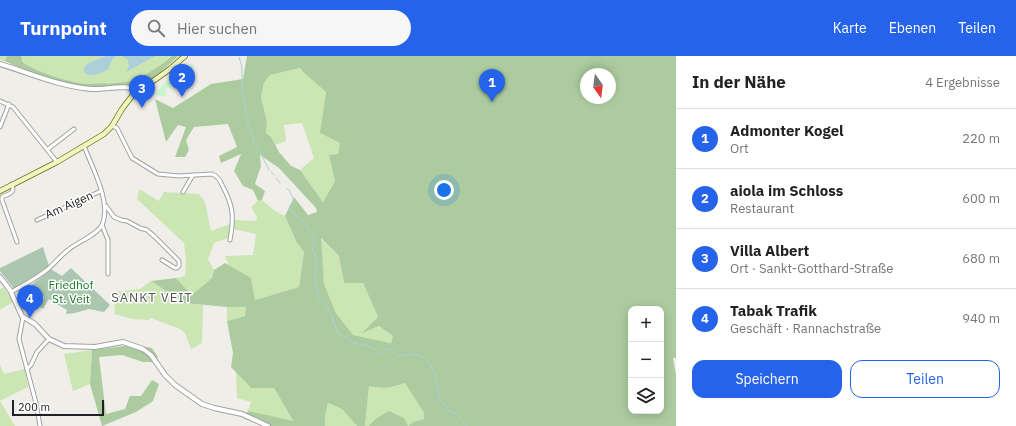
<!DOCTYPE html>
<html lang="de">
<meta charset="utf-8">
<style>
body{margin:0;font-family:"IBM Plex Sans",sans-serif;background:#f6f6f6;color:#222}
.controls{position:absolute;right:12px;bottom:12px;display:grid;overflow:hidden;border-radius:8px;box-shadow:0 2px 10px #0003}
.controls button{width:36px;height:36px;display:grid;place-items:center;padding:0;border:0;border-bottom:1px solid #e0e0e0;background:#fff;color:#222;font:20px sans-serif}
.compass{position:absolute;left:580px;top:12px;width:36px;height:36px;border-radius:50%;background:#fff;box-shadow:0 2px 10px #0003;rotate:166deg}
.scale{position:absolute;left:12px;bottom:10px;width:92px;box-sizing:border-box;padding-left:4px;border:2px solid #212121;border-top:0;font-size:11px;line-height:14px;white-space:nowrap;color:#212121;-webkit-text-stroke:3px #fff;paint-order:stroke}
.you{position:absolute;left:444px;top:134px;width:14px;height:14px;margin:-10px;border:3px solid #fff;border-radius:50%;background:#1a73e8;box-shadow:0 0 0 6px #1a73e833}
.badge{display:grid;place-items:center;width:26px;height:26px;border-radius:50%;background:#2563eb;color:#fff;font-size:13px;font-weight:700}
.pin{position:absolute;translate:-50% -33px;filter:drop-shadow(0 1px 2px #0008)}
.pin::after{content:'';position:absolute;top:21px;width:14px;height:12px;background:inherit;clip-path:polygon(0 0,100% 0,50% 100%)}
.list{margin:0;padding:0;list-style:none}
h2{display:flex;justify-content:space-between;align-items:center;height:52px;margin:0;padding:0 16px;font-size:17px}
h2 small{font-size:13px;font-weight:400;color:#767676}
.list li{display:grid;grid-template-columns:26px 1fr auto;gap:12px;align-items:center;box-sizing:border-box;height:60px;padding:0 16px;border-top:1px solid #e0e0e0}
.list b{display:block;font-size:15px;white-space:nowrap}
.list p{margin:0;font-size:13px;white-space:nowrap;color:#767676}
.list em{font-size:13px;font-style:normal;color:#767676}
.actions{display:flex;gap:8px;padding:12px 16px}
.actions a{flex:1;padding:9px 0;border:1px solid #2563eb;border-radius:12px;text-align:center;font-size:14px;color:#2563eb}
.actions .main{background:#2563eb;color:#fff}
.icon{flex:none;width:22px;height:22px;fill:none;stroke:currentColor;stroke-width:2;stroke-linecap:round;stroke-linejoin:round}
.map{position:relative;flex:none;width:676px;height:370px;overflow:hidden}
header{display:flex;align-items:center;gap:24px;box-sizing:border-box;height:56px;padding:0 20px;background:#2563eb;color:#fff}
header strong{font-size:19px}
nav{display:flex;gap:22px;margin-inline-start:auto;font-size:14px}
.search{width:280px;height:36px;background:#f6f6f6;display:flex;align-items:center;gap:10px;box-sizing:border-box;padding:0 14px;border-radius:22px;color:#767676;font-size:15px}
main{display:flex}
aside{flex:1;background:#fff}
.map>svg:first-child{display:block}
.grass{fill:#cbe6b3}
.forest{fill:#accca0;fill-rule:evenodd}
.cemetery{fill:#abc7b0}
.park{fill:#caf6ce}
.water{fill:#accfda}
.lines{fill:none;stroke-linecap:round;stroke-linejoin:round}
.stream{stroke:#accfda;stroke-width:1}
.minor-casing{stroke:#a2a2a2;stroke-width:5}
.tertiary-casing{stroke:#a2a2a2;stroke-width:6}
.secondary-casing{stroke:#65710e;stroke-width:6}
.minor{stroke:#fff;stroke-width:3}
.tertiary{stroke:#fff;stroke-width:4}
.secondary{stroke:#f1f5c1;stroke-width:4.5}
.labels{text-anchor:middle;stroke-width:3;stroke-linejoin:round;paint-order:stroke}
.street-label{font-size:12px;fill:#212121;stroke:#fff}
.park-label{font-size:12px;fill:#15781f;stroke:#fff}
.neighbourhood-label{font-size:13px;letter-spacing:1px;fill:#545454;stroke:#fff}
</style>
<header>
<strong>Turnpoint</strong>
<div class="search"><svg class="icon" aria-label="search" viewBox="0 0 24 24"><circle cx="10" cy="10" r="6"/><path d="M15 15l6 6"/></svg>Hier suchen</div>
<nav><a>Karte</a><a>Ebenen</a><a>Teilen</a></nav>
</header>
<main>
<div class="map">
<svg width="676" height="370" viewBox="0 0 676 370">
<rect width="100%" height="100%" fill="#f0eee8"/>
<!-- grass -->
<g class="grass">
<path d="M0,0H181L144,28C137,30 132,28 125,29C112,30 102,32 89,32L0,4Z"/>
<polygon points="300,12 305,18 326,36 321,77 340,87 338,98 329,99 335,125 323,146 300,114 314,102 302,67 284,69 286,85 275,89 271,81 266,77 267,66 261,41 264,27 270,19"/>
<polygon points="139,133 159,145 164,136 199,138 205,146 211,175 230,168 230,178 228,182 214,187 208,203 214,214 212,222 192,239 176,222 185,220 186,205 184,187 137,143"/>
<polygon points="262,144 275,155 285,160 297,187 304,196 299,231 255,244 251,222 229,210 225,200 253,199 256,178 233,173 234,164 256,165 257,161 251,151 258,145"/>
<polygon points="320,182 339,200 344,227 363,227 378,261 363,276 379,270 393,280 391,287 353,279 336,257 324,228"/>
<polygon points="151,225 184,247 203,249 202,287 191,293 185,277 180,273 151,262 148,264 132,263 115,258 113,236 140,233"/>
<polygon points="4,231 13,246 0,254 0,233"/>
<polygon points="227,251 246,251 245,260 227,265"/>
<polygon points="92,294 90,328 73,335 64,298"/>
<polygon points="0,309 4,318 25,313 28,331 0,345 15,370 0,370"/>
<polygon points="236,316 251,332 274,332 293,366 248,355 251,346 237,342"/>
<path d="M405,327L424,357V363L413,366L408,370L389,355C381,359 374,363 369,370H365L369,330C384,333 391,332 405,327Z"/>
<polygon points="328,347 342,353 357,370 325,370 325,360"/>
</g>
<!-- forest -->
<g class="forest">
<path d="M7,0H21L22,6C39,17 67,26 87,28C94,28 100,27 106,27L107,28L136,25L164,7L172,0H177C171,8 148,28 138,29C133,30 128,28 123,29C112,30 101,33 90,32C61,29 31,17 5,5Z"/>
<path d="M247,0H676V302H673L676,318V370H369C374,363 381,359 389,355L404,362L408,370L413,366L424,363V357L405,327C391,332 383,333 369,330L365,370H357L342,353L328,347L325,360V370H263L243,362L248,355L293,365L274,332H251L231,311L233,297L227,265L245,260L246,251H227L184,247L151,225L176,222L192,239L212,222L214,214L225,207L251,222L255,244L299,231L304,196L297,187L285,160L294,141L308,159L317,156L316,152L279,112L260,99L261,110L255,128L265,135L262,144L258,145L253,134L243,130L234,115L241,98L221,107L219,100L237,91L228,68L194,71L186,84L189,94L185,101H175L186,71L178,69L166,86L155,43L173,52L211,28L243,23ZM300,12L305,18L326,36L320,77L340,87L338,98L329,99L335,125L323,146L300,114L291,110L279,96L271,81L266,77L267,66L261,41L264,27L270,19ZM586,18H610V42H586ZM321,182L339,200L344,227H363L378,261L362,277L379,270L393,280L391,287L353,279L336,257L324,228ZM631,253H661V355H631Z"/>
<polygon points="133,289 152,292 158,301 154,306 143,306 122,299 99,301 106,358 125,353 130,340 141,340 152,324 159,328 153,345 136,356 102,370 90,328 92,294"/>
</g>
<!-- cemetery -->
<g class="cemetery">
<polygon points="43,191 49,210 14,233 0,215 0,212"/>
<polygon points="71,212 110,249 104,256 89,253 75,257 66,258 67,254 49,243 43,253 40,251 44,241 39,235 23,236 51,213 62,220"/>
</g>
<!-- park -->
<polygon class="park" points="191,8 194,10 192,16 188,21 178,29 165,33 167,38 164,40 157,40 156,38 161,30 168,24 175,23"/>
<!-- water -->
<g class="water">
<path d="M106,0H117C110,3 112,8 108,13C102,18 89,22 84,16C83,6 98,4 106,0Z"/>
<polygon points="122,0 155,0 126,16 129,10 128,4"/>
</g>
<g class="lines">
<!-- stream -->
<g class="stream">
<polyline points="239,1 242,11 242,35 248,69 252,78 254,88 258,92 269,114"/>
<polyline points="271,116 274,119"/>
<polyline points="276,122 280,127"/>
<polyline points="287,133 289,134 294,145 289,151 294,158 302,164 309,174"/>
<path d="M310,176C317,182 315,186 312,194L317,203L315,226L319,242L328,251L338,278L348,282L353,287L373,291L378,297L381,298L387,293H392L397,300C402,300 416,297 419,299C435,306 438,329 439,344L446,350L448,354L458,360L467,370"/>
</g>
<defs>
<g id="minor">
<polyline points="0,45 13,51 57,106"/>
<path d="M112,70L117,72L132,102L158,118L179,120L212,118C217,120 220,124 222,129C234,151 234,161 230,184"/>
<polyline points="0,71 9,48"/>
<polyline points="48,93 74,73"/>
<path d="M12,128C15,138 10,137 2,141V144L17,186"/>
<polyline points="183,136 193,119"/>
<polyline points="106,150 114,161 121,164 127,165 140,172 147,174 155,181 179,205 179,210 177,212 175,212 162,204"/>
<polyline points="37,164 101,135"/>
<polyline points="102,169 108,184 108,218"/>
<path d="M11,236C24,229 37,222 48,213C55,207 60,200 68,194C77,186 96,180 102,169C112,147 92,111 84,90"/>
<polyline points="23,261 19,283 36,347 40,370"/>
<polyline points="27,313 31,309 37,296 49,283"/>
</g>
<g id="tertiary">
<path d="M0,8C30,17 61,31 92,33C106,34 127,27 137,35"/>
<polyline points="0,221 10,234 21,258"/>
<polyline points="22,260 35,268 49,283 64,290 95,291 123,286 143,293 151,299 165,319 175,329 202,348 214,352 242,358 268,370"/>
</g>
<polyline id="secondary" points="0,135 57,106 104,78 112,70 122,53 132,40 170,13 185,0"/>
</defs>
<!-- minor casing -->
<use href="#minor" class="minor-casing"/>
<!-- tertiary casing -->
<use href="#tertiary" class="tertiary-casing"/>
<!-- secondary casing -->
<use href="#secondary" class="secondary-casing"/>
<!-- minor -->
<use href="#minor" class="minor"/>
<!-- tertiary -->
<use href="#tertiary" class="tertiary"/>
<!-- secondary -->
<use href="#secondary" class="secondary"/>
</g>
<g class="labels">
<!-- street labels -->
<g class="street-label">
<text transform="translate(69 149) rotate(-24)" y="4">Am Aigen</text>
</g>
<!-- park labels -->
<g class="park-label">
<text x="71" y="233">Friedhof<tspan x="71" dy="14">St. Veit</tspan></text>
</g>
<!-- neighbourhood labels -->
<g class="neighbourhood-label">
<text x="152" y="246">SANKT VEIT</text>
</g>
</g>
</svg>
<div class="controls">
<button>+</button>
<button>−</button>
<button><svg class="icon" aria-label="layers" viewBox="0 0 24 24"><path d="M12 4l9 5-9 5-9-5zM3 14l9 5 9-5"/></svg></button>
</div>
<svg class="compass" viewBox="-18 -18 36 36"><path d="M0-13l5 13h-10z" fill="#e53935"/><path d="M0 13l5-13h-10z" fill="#767676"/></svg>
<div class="scale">200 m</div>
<div class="you"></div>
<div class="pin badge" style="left:492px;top:46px">1</div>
<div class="pin badge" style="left:182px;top:41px">2</div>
<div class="pin badge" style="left:142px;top:52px">3</div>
<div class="pin badge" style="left:30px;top:262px">4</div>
</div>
<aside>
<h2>In der Nähe<small>4 Ergebnisse</small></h2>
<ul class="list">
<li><span class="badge">1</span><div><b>Admonter Kogel</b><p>Ort</p></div><em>220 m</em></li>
<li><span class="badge">2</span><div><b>aiola im Schloss</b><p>Restaurant</p></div><em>600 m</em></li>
<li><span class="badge">3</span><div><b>Villa Albert</b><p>Ort · Sankt-Gotthard-Straße</p></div><em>680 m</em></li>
<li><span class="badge">4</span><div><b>Tabak Trafik</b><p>Geschäft · Rannachstraße</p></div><em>940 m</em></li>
</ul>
<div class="actions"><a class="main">Speichern</a><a>Teilen</a></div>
</aside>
</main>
